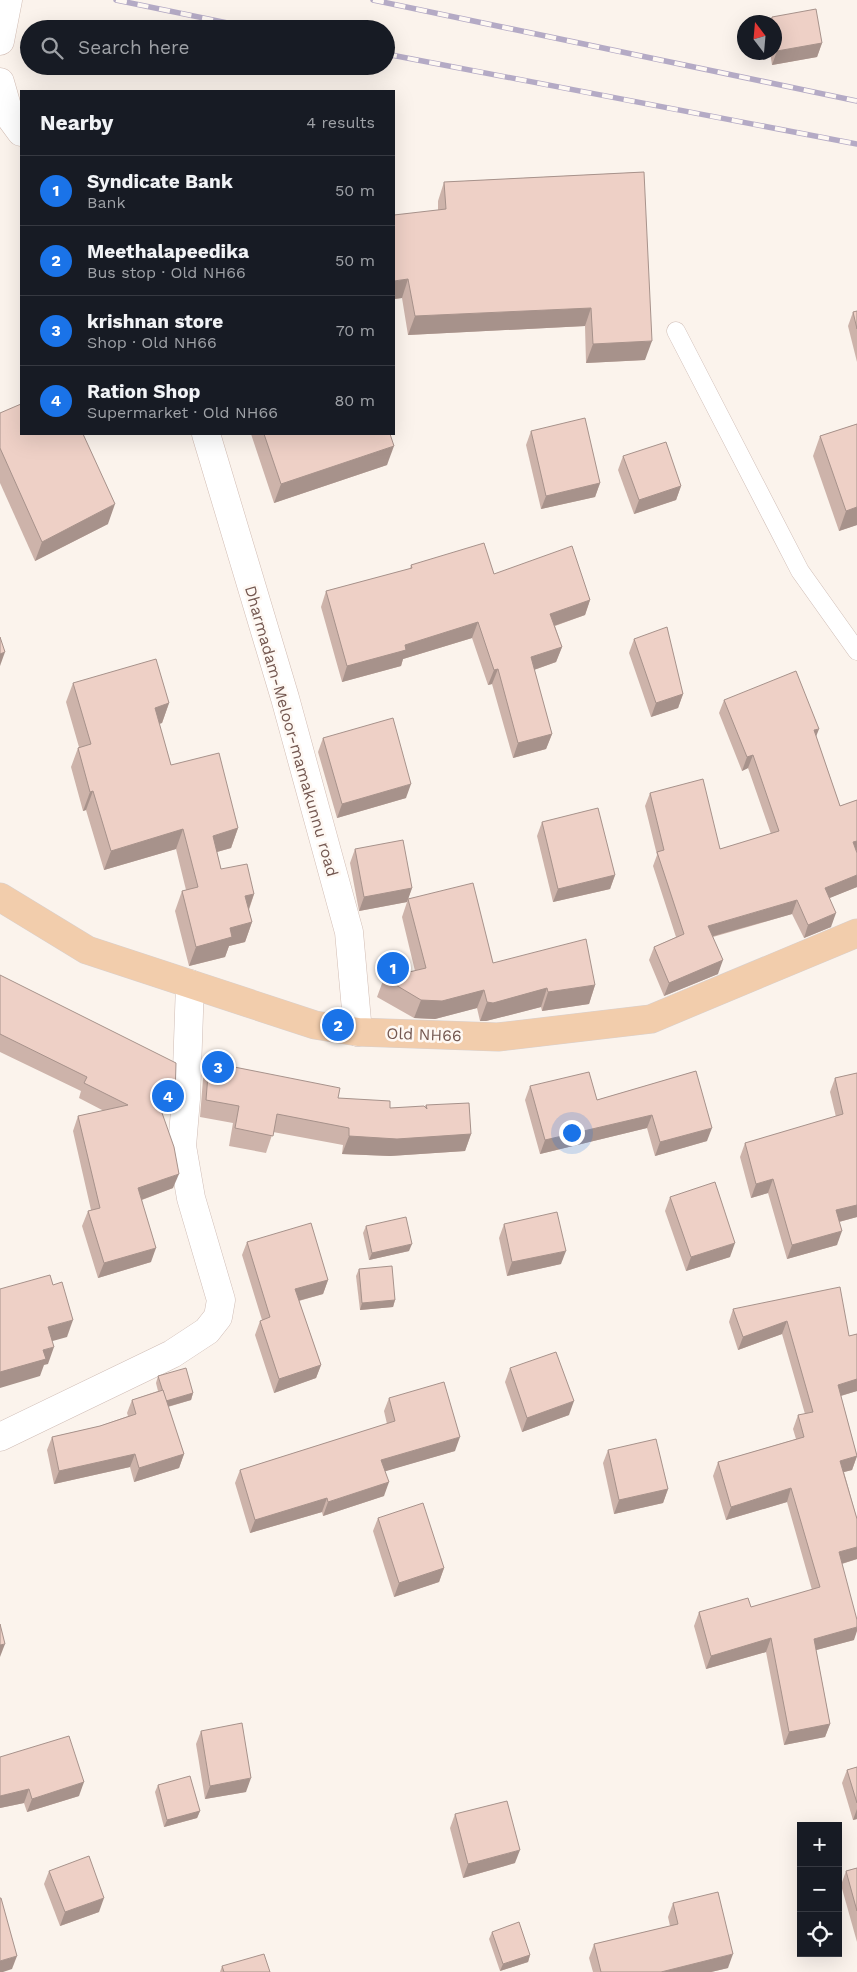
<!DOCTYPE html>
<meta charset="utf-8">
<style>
body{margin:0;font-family:"Work Sans",sans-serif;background:#242831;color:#f1f3f6}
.controls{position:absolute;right:15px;bottom:15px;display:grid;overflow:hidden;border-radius:0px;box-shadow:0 5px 20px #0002}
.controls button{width:45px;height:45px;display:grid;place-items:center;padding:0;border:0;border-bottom:1px solid #363941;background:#171b24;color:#f1f3f6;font:25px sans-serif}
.compass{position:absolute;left:737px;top:15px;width:45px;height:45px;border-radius:50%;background:#171b24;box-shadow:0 5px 20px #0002;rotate:344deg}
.you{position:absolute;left:571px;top:1132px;width:18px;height:18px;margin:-12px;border:4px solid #fff;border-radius:50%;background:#1a73e8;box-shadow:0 0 0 8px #1a73e833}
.badge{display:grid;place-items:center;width:32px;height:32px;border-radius:50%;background:#1a73e8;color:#fff;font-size:16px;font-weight:700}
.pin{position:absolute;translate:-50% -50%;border:2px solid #fff;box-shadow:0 1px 5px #0006}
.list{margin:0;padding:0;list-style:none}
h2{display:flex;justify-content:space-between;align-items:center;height:65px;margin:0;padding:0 20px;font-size:21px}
h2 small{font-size:16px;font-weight:400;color:#9ea1a6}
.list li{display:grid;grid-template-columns:32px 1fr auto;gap:15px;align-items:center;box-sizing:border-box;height:70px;padding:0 20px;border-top:1px solid #363941}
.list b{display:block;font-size:19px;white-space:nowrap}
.list p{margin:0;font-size:16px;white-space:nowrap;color:#9ea1a6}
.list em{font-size:16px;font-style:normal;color:#9ea1a6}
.icon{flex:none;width:28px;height:28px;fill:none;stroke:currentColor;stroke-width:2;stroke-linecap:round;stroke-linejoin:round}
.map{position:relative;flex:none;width:857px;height:1972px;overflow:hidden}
.search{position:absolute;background:#171b24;box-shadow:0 5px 20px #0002;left:20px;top:20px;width:375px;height:55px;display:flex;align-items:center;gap:12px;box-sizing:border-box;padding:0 18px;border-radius:28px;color:#9ea1a6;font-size:19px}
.panel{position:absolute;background:#171b24;box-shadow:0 5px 20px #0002;left:20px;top:90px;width:375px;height:345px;border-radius:0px}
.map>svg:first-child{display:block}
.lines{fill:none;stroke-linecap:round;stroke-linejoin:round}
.service-casing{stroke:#cfbcb5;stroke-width:19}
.minor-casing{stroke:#cfbcb5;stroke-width:29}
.secondary-casing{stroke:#d1bcb3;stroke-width:29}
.primary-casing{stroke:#d8d0ce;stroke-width:29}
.service{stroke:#fff;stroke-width:18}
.minor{stroke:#fff;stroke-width:28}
.secondary{stroke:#fff;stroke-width:28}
.primary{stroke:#f2cdac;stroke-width:28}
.rail-casing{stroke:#b4aac5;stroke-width:5.5}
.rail{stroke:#fef8f3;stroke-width:4;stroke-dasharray:11;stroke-linecap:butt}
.wall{fill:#cdb3aa}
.shaded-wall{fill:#a7928b}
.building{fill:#eed0c6;stroke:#a7928b}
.labels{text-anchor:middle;stroke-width:5;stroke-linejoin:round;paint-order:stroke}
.street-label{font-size:16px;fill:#745851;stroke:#fef8f3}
</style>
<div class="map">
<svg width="857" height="1972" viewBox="0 0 857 1972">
<rect width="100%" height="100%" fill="#fbf3ec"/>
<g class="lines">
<defs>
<polyline id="service" points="676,331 800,571 857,651"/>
<polyline id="minor" points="0,1437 172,1354 207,1331 218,1317 221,1300 191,1198 182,1146 186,1099 190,984"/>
<g id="secondary">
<polyline points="0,41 8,0"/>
<polyline points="0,82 10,117 21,132"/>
<polyline points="206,434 285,698 349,932 358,1032"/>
</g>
<polyline id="primary" points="0,897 87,950 315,1025 358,1032 498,1037 651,1019 857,933"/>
</defs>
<!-- service casing -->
<use href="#service" class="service-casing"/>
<!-- minor casing -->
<use href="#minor" class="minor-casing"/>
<!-- secondary casing -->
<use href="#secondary" class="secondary-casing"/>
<!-- primary casing -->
<use href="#primary" class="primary-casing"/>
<!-- service -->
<use href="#service" class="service"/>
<!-- minor -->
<use href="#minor" class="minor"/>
<!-- secondary -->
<use href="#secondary" class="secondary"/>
<!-- primary -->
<use href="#primary" class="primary"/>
<defs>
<g id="rail">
<polyline points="116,0 257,29"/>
<polyline points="373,0 857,101"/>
<polyline points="386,54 857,144"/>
</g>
</defs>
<!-- rail casing -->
<use href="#rail" class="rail-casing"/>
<!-- rail -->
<use href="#rail" class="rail"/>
</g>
<!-- wall -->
<g class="wall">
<polygon points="772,17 822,43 817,57 772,65 770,52 774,52 774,22 769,22"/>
<polygon points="644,172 645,360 586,363 585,326 408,335 402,298 394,299 438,210 438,201 444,182"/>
<polygon points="857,311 857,362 848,326 853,312"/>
<polygon points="0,413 108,524 35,561 0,483"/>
<polygon points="857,424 857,525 839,531 813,456 820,436"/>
<polygon points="531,431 600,483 595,497 541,509 526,445"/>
<polygon points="251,434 390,434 387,465 274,503"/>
<polygon points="623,456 681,486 676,500 634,514 618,470"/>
<polygon points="411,565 494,574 590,600 585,615 555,626 562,647 556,662 534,670 552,734 546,749 513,758 492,684 488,685 472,638 403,659 401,666 342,682 321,607 326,591 410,569"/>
<polygon points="634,639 683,694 678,708 651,717 629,653"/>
<polygon points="73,683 169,703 162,723 159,724 171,765 238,828 231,848 217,852 221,869 254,894 249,910 252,922 245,942 229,946 225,957 189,966 175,911 182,891 186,890 176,849 104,870 86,810 83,811 71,767 78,748 79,747 66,702"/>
<polygon points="724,700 816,736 840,806 857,800 857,887 829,898 831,927 804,938 792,914 713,937 718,974 664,996 649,960 654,947 676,937 653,866 657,855 645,806 650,793 720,849 771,834 748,768 742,771 719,713"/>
<polygon points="323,738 406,798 337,818 318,752"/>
<polygon points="542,822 615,875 610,889 553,902 537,836"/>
<polygon points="355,849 412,888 407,902 359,911 350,863"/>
<polygon points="408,899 493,963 595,985 589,1004 542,1011 541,1007 486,1021 480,1021 477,1008 435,1019 414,1018 377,997 384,978 415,971 402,917"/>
<polygon points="0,975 175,1097 169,1111 161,1110 173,1188 142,1200 151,1262 98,1278 82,1226 88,1211 91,1210 73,1131 78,1116 104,1111 79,1098 81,1091 0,1052"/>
<polygon points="209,1062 338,1098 390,1108 425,1107 426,1105 471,1134 465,1151 390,1156 342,1154 343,1145 273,1132 266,1153 229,1146 233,1123 200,1117 203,1079"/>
<polygon points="696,1071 707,1141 655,1156 647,1128 540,1154 525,1100 530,1086 597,1100"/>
<polygon points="857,1073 857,1217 839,1222 837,1245 787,1259 768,1193 751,1198 740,1157 745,1143 836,1117 830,1092 835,1078"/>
<polygon points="670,1197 730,1257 686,1271 665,1211"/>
<polygon points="504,1224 561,1264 507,1276 499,1238"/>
<polygon points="366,1226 409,1251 369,1260 363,1233"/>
<polygon points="247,1242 328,1280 323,1294 299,1301 321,1365 316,1378 274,1393 255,1335 260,1321 262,1320 242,1255"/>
<polygon points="359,1269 395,1300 393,1307 360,1310 356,1276"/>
<polygon points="733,1309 849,1336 857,1334 857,1391 841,1396 857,1456 852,1470 844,1472 857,1519 857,1559 842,1564 854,1640 816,1650 830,1724 825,1737 784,1745 766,1652 706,1669 694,1626 699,1612 751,1607 812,1590 787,1502 726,1520 713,1476 718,1462 796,1439 793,1429 798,1415 805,1414 782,1334 738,1350 729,1322"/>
<polygon points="510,1368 569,1415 522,1432 505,1382"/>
<polygon points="158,1376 193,1393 191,1400 168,1407 184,1454 179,1468 134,1482 130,1467 54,1484 47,1450 52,1437 100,1426 128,1416 127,1413 132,1400 158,1391 156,1383"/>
<polygon points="389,1398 455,1451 385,1471 384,1496 323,1516 322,1512 250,1533 235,1483 240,1470 387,1424 384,1411"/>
<polygon points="608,1450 668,1489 663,1503 614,1514 603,1463"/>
<polygon points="378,1518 444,1568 439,1582 394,1597 373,1531"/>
<polygon points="201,1731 246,1792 205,1799 196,1744"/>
<polygon points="0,1757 79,1796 27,1812 24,1803 0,1808"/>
<polygon points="857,1767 857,1819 853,1820 842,1783 847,1770"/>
<polygon points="158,1785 200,1811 197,1818 164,1827 155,1792"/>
<polygon points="455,1814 515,1863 463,1878 450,1828"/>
<polygon points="857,1868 857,1942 841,1885 846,1871"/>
<polygon points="49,1871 99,1912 60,1926 44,1884"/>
<polygon points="673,1903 728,1968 711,1972 593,1972 589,1958 594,1944 670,1926 668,1917"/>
<polygon points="492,1932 530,1955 528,1962 500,1971 489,1939"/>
<polygon points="222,1966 270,1972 220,1972"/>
</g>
<!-- shaded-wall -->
<g class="shaded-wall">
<polygon points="822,43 817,57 772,65 777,51"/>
<polygon points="408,279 402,298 394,299 394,281"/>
<polygon points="591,308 585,326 408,335 415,316"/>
<polygon points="652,341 645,360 586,363 593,344"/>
<polygon points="394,446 387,465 274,503 281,484"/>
<polygon points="600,483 595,497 541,509 546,496"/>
<polygon points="681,486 676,500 634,514 639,500"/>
<polygon points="115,504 108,524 35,561 42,542"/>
<polygon points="857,507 857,525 839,531 846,511"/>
<polygon points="590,600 585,615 545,629 550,614"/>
<polygon points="478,622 472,638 403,659 401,666 342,682 347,666 405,645"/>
<polygon points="562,647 556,662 525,673 531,657"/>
<polygon points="5,652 0,666 0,654"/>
<polygon points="498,669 492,684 488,685 494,670"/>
<polygon points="683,694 678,708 651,717 656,703"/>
<polygon points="169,703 162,723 148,727 155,708"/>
<polygon points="819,729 814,742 814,730"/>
<polygon points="552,734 546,749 513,758 518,743"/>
<polygon points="753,755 748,768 742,771 747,757"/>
<polygon points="411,784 406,798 337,818 342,804"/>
<polygon points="93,791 86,810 83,811 90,792"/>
<polygon points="238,828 231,848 206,855 213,836"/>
<polygon points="183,829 176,849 104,870 111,851"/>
<polygon points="857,841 857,853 853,842"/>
<polygon points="615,875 610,889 553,902 558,889"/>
<polygon points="857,875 857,887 820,902 825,888"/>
<polygon points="412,888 407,902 359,911 364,897"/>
<polygon points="254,894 247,914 245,896"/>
<polygon points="797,900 792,914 703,939 708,926"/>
<polygon points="836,913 831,927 804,938 808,925"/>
<polygon points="252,922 245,942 229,946 225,957 189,966 196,947 230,928"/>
<polygon points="723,960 718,974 664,996 669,983"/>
<polygon points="595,985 589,1004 542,1011 548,992"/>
<polygon points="547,988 541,1007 486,1021 480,1021 487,1002"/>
<polygon points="484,990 477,1008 435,1019 414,1018 421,1000"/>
<polygon points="652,1115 647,1128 540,1154 545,1140"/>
<polygon points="712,1128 707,1141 655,1156 660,1142"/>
<polygon points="471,1134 465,1151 390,1156 342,1154 349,1136"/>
<polygon points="179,1174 173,1188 133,1203 138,1188"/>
<polygon points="773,1179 768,1193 751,1198 756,1184"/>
<polygon points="857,1205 857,1217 831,1224 836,1210"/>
<polygon points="842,1231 837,1245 787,1259 792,1245"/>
<polygon points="735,1243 730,1257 686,1271 691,1257"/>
<polygon points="412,1244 409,1251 369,1260 372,1253"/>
<polygon points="156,1248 151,1262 98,1278 104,1263"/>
<polygon points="566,1251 561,1264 507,1276 512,1262"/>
<polygon points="328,1280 323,1294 290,1303 295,1289"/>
<polygon points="395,1300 393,1307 360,1310 362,1303"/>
<polygon points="73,1320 67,1337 42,1344 48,1327"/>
<polygon points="787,1321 782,1334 738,1350 743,1337"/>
<polygon points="54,1347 48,1364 44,1365 40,1376 0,1388 0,1372 43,1350"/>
<polygon points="321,1365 316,1378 274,1393 279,1379"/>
<polygon points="857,1379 857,1391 833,1398 838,1385"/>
<polygon points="193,1393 191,1400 163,1408 166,1401"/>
<polygon points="574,1401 569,1415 522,1432 527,1418"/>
<polygon points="460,1437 455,1451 376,1474 381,1460"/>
<polygon points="135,1454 130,1467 54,1484 59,1471"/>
<polygon points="184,1454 179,1468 134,1482 139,1468"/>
<polygon points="857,1456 852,1470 836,1474 840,1461"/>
<polygon points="389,1482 384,1496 323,1516 328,1502"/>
<polygon points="791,1488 787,1502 726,1520 731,1507"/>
<polygon points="668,1489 663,1503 614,1514 619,1500"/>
<polygon points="327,1498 322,1512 250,1533 255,1520"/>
<polygon points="857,1547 857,1559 834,1566 839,1552"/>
<polygon points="444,1568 439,1582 394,1597 399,1583"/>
<polygon points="857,1627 857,1631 854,1640 809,1652 814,1639"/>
<polygon points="771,1638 766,1652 706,1669 711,1656"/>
<polygon points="5,1644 0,1657 0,1645"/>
<polygon points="830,1724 825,1737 784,1745 789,1732"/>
<polygon points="251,1778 246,1792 205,1799 210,1786"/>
<polygon points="84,1782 79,1796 27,1812 32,1799"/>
<polygon points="29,1789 24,1803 0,1808 0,1796"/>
<polygon points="857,1809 857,1819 853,1820"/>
<polygon points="200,1811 197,1818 164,1827 167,1820"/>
<polygon points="520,1850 515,1863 463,1878 468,1864"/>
<polygon points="104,1898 99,1912 60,1926 65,1912"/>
<polygon points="733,1954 728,1968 711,1972 661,1972"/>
<polygon points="530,1955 528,1962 500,1971 503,1964"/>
<polygon points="17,1956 12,1969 3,1972 0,1972 0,1961"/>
</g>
<!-- building -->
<g class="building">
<polygon points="816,9 822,43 777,51 774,34 774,22 772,22 772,17"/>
<polygon points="644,172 652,341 593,344 591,308 415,316 408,279 394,281 394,215 446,209 444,182"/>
<polygon points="857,311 857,329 853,312"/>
<polygon points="21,404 21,434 83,434 115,504 42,542 0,448 0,413"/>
<polygon points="585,418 600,483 546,496 531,431"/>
<polygon points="857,424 857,507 846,511 820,436"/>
<polygon points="264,434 390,434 394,446 281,484"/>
<polygon points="666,442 681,486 639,500 623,456"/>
<polygon points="484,543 494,574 572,546 590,600 550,614 562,647 531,657 552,734 518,743 498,669 494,670 478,622 405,645 406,650 347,666 326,591 412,568 411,565"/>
<polygon points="667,627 683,694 656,703 634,639"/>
<polygon points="0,637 5,652 0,654"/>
<polygon points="156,659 169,703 155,708 171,765 219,753 238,828 213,836 221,869 247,864 254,894 245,896 252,922 230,928 232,937 196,947 182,891 198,887 183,829 111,851 93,791 90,792 78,748 91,744 73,683"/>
<polygon points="796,671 819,729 814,730 840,806 857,800 857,841 853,842 857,853 857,875 825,888 836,913 808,925 797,900 708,926 723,960 669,983 654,947 684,934 657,852 664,850 650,793 703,779 720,849 779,831 753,755 747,757 724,700"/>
<polygon points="393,718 411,784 342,804 323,738"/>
<polygon points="598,808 615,875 558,889 542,822"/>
<polygon points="403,840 412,888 364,897 355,849"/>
<polygon points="473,883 493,963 586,939 595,985 548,992 547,988 493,1003 487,1002 484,990 442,1001 421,1000 384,978 426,968 408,899"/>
<polygon points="0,975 176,1063 175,1097 155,1093 174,1147 179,1174 138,1188 156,1248 104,1263 88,1211 100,1208 78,1116 128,1105 84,1083 87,1077 0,1034"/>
<polygon points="209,1062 340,1088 338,1098 390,1101 390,1108 424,1106 427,1109 426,1105 469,1103 471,1134 397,1139 349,1136 349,1128 277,1114 273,1136 235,1128 239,1106 206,1100"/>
<polygon points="696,1071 712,1128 660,1142 652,1115 545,1140 530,1086 589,1072 597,1100"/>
<polygon points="857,1073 857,1205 836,1210 842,1231 792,1245 773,1179 756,1184 745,1143 843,1114 835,1078"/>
<polygon points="715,1182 735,1243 691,1257 670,1197"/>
<polygon points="557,1212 566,1251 512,1262 504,1224"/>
<polygon points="406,1217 412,1244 372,1253 366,1226"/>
<polygon points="311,1223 328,1280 295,1289 321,1365 279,1379 260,1321 270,1317 247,1242"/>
<polygon points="392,1266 395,1300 362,1303 359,1269"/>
<polygon points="50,1275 53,1285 62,1282 73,1320 48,1327 54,1347 43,1350 46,1359 0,1372 0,1289"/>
<polygon points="840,1287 849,1336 857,1334 857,1379 838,1385 857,1456 840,1461 857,1519 857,1547 839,1552 857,1620 857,1627 814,1639 830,1724 789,1732 771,1638 711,1656 699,1612 748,1598 751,1607 820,1587 791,1488 731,1507 718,1462 804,1437 798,1415 813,1412 787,1321 743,1337 733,1309"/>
<polygon points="556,1352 574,1401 527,1418 510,1368"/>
<polygon points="186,1368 193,1393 166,1401 158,1376"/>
<polygon points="444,1382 460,1437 381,1460 389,1482 328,1502 327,1498 255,1520 240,1470 395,1421 389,1398"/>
<polygon points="163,1390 184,1454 139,1468 135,1454 59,1471 52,1437 100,1426 136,1414 132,1400"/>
<polygon points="656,1439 668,1489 619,1500 608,1450"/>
<polygon points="423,1503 444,1568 399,1583 378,1518"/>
<polygon points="0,1624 5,1644 0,1645"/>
<polygon points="242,1723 251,1778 210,1786 201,1731"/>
<polygon points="69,1736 84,1782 32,1799 29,1789 0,1796 0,1757"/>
<polygon points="857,1767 857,1803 847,1770"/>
<polygon points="190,1776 200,1811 167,1820 158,1785"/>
<polygon points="507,1801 520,1850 468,1864 455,1814"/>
<polygon points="89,1856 104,1898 65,1912 49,1871"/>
<polygon points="857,1868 857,1911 846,1871"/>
<polygon points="718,1892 733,1954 661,1972 601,1972 594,1944 678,1924 673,1903"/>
<polygon points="0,1898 1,1898 17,1956 0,1961"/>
<polygon points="519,1922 530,1955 503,1964 492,1932"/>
<polygon points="264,1954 270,1972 224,1972 222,1966"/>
</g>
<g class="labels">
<!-- street labels -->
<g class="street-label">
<text transform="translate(292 731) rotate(74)" y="6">Dharmadam-Meloor-mamakunnu road</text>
<text transform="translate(424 1034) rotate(2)" y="6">Old NH66</text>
</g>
</g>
</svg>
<div class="controls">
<button>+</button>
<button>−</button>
<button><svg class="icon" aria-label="locate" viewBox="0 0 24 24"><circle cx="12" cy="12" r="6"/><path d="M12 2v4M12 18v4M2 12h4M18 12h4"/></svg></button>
</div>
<svg class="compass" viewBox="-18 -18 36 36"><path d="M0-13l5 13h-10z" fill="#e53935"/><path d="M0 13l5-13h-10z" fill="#9ea1a6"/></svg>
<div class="you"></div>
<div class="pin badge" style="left:393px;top:968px">1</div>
<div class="pin badge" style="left:338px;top:1025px">2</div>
<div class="pin badge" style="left:218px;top:1067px">3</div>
<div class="pin badge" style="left:168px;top:1096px">4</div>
<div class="search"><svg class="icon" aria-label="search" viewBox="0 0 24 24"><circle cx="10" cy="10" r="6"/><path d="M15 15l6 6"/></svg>Search here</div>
<section class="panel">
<h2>Nearby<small>4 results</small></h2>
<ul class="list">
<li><span class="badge">1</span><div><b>Syndicate Bank</b><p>Bank</p></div><em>50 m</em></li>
<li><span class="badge">2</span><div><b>Meethalapeedika</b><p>Bus stop · Old NH66</p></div><em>50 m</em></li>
<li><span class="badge">3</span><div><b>krishnan store</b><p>Shop · Old NH66</p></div><em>70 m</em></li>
<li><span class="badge">4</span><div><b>Ration Shop</b><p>Supermarket · Old NH66</p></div><em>80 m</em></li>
</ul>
</section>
</div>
